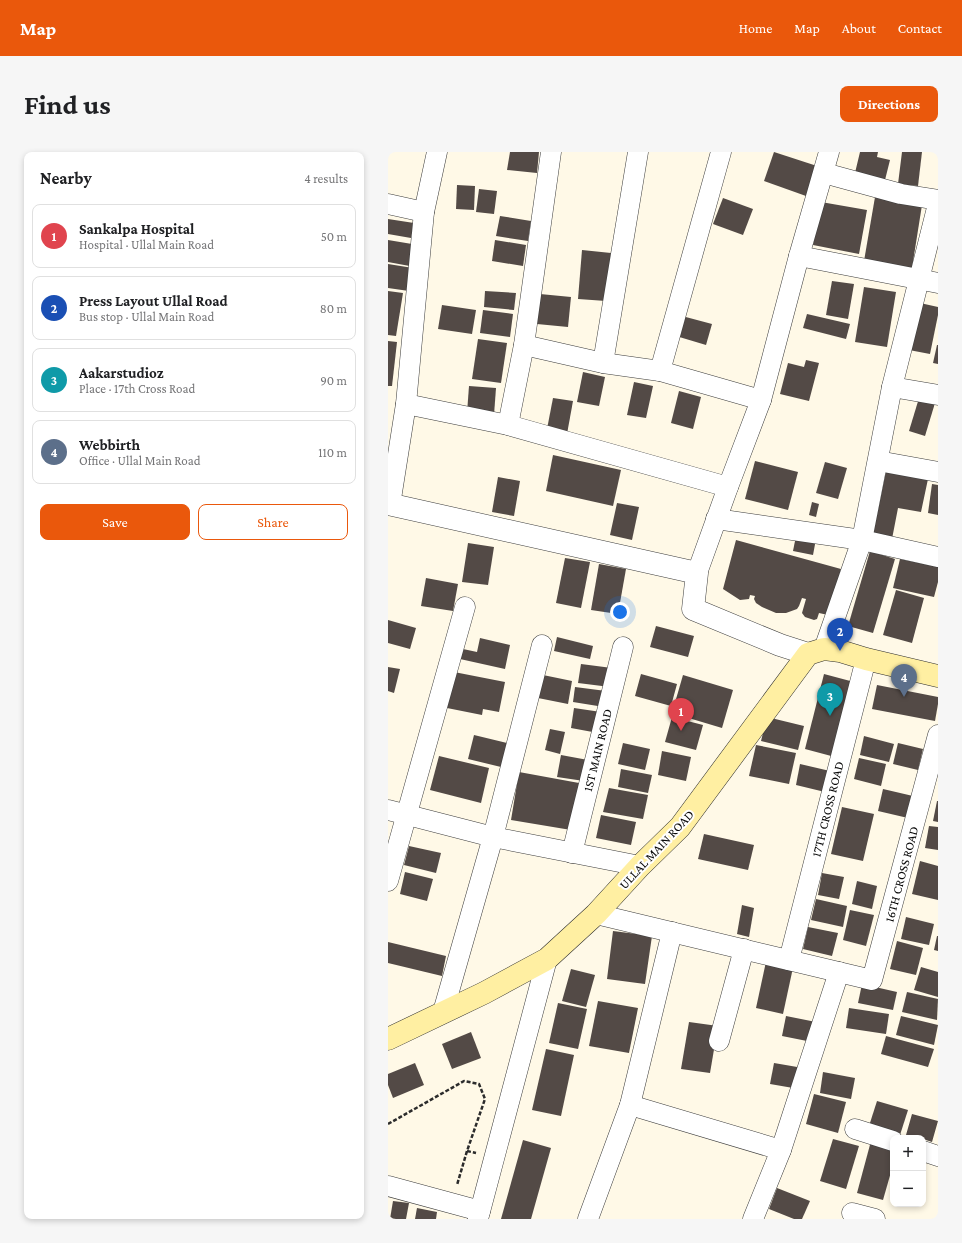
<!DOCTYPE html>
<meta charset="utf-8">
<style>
body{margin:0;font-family:"Crimson Pro",serif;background:#f6f6f6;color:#202124}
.controls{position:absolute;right:12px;bottom:12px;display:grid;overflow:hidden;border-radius:8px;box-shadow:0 2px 6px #0003}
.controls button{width:36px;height:36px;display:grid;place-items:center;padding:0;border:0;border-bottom:1px solid #e0e0e0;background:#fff;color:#202124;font:20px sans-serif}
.you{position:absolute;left:232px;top:460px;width:14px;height:14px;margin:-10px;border:3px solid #fff;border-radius:50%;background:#1a73e8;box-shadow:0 0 0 6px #1a73e833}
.badge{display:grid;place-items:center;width:26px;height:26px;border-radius:50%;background:#ea580c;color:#fff;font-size:13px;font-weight:700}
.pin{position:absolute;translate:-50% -33px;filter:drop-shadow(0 1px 2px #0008)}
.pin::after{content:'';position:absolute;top:21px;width:14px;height:12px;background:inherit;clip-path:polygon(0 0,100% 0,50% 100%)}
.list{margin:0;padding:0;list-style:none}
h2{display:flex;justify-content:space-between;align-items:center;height:52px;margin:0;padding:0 16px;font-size:17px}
h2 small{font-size:13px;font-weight:400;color:#757577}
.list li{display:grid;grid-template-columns:26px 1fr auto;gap:12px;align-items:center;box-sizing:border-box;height:64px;margin:0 8px 8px;padding:0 8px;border:1px solid #e0e0e0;border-radius:8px}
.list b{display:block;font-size:15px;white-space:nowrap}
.list p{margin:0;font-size:13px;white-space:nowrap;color:#757577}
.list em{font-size:13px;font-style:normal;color:#757577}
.actions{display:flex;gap:8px;padding:12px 16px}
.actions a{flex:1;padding:9px 0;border:1px solid #ea580c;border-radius:8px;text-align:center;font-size:14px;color:#ea580c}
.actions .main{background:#ea580c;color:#fff}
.map{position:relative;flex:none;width:550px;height:1067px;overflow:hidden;border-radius:8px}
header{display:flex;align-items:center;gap:24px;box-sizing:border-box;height:56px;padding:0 20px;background:#ea580c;color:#fff}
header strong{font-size:19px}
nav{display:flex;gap:22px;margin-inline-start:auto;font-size:14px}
.intro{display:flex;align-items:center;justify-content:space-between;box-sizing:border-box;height:96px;padding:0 24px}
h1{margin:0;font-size:28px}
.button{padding:10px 18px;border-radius:8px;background:#ea580c;color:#fff;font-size:14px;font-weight:700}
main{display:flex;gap:24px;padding:0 24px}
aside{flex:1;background:#fff;border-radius:8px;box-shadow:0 2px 6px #0003}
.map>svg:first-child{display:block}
.building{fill:#534a46}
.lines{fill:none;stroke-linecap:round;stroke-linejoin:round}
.minor-casing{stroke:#3d3d3d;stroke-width:21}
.tertiary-casing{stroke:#3d3d3d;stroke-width:23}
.secondary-casing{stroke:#2c2c2c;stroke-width:23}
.path{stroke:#2c2c2c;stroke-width:2.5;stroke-dasharray:4 2;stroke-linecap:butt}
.minor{stroke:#fff;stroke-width:20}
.tertiary{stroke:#fff;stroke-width:22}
.secondary{stroke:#ffefa2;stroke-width:22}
.labels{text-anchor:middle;stroke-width:4;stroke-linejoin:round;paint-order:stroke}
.street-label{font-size:13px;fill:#0a0a0a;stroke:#fff}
</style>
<header>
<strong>Map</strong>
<nav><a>Home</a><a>Map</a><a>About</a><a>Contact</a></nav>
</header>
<div class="intro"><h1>Find us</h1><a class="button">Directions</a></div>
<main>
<aside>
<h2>Nearby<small>4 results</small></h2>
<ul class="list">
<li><span class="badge" style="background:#e0444e">1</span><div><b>Sankalpa Hospital</b><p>Hospital · Ullal Main Road</p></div><em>50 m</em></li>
<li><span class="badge" style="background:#1a4fb4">2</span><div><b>Press Layout Ullal Road</b><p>Bus stop · Ullal Main Road</p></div><em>80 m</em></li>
<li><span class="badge" style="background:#0f9aa8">3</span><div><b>Aakarstudioz</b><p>Place · 17th Cross Road</p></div><em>90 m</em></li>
<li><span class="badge" style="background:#5c6f8a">4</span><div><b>Webbirth</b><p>Office · Ullal Main Road</p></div><em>110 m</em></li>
</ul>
<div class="actions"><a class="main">Save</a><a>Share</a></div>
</aside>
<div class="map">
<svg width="550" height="1067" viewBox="0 0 550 1067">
<rect width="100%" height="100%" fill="#fff9e7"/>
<!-- building -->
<g class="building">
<polygon points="122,0 151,0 149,21 119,18"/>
<polygon points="386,0 429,14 418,44 376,29"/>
<polygon points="472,0 490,0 489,5 502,8 496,32 466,25"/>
<polygon points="514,0 534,0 530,34 510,32"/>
<polygon points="69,33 87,34 86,58 68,57"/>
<polygon points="91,37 109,39 106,62 88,60"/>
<polygon points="487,45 534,53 524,116 476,109"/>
<polygon points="335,46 365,57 355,83 325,72"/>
<polygon points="433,50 479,58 471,102 425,93"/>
<polygon points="112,64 143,69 140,89 108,84"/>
<polygon points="0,67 26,71 23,86 0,82"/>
<polygon points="0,88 30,93 27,115 0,110"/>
<polygon points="107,88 138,93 135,114 104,109"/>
<polygon points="194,98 223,101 218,149 190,147"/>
<polygon points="0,112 25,116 21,139 0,136"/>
<polygon points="444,129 466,132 460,167 438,163"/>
<polygon points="476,135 508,140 499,195 467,190"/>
<polygon points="0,139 15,141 8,184 0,183"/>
<polygon points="97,139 128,141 126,158 96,155"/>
<polygon points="152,142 183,145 180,175 149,172"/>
<polygon points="532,151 550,155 550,163 542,202 521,198"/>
<polygon points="54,153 88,158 84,182 50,177"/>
<polygon points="95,158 125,162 122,185 92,181"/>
<polygon points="419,162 462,172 458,187 415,176"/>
<polygon points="294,164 324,172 318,193 288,184"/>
<polygon points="90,187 119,191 113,231 84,227"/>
<polygon points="0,189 9,190 4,234 0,234"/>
<polygon points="549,193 550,193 550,212 545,211"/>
<polygon points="418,208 431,211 421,249 392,242 400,211 416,215"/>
<polygon points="195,220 217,225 211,254 189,250"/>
<polygon points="246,230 265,234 258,266 239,263"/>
<polygon points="81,234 108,236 106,263 79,261"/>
<polygon points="291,239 313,245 305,277 283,271"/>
<polygon points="165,246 185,249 179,282 159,277"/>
<polygon points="531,246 547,251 537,284 521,279"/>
<polygon points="165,303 233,318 225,354 158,339"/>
<polygon points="367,309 410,320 400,358 357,347"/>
<polygon points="437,310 459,316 450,347 428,341"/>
<polygon points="498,319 540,327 533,360 510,356 504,387 485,383"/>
<polygon points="110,325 132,329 126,364 104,360"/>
<polygon points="544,332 550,333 550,363 540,361"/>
<polygon points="424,350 431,352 428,365 421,363"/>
<polygon points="229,351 251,355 244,388 222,383"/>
<polygon points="408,384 428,387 425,403 405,399"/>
<polygon points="348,388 453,417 440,463 431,461 429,467 426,468 417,465 414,461 418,447 414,446 411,454 409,457 398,461 388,461 374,455 368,451 366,447 367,444 362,443 361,447 352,448 335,437"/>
<polygon points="80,391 106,395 100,433 74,430"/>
<polygon points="482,399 507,407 485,481 460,474"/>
<polygon points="177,406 202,410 193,456 168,451"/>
<polygon points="512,407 550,415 550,430 546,445 505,436"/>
<polygon points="211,412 238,417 230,462 203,458"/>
<polygon points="38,426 70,432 65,459 33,454"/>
<polygon points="508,438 536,446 524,491 495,483"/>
<polygon points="0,468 28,476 22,497 0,491"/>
<polygon points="268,474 306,484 300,505 262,495"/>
<polygon points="169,485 205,494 202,507 166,499"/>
<polygon points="92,486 122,493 117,517 72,507 75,497 89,500"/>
<polygon points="193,512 224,516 222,535 190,531"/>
<polygon points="0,515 12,517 6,541 0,539"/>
<polygon points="66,520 117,530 111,560 95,557 94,563 59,556"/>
<polygon points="253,522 289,532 283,554 247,544"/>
<polygon points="436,522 466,530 447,605 417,597"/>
<polygon points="155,523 184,529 180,552 150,546"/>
<polygon points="295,523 345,538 334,576 284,561"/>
<polygon points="489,533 550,545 550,552 547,569 484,557"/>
<polygon points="187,535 218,539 216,555 185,550"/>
<polygon points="186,556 213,560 210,581 183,576"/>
<polygon points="284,565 315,573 308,598 277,590"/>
<polygon points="379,565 416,574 410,598 373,589"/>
<polygon points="162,577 177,580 172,602 157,598"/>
<polygon points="86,583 119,591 113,615 80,607"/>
<polygon points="476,584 506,592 501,610 472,603"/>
<polygon points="235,591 262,597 257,618 230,612"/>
<polygon points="510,591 535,597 530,618 505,612"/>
<polygon points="368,593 408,601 401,632 361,624"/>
<polygon points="274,599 303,605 298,629 270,623"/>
<polygon points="173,603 200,608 196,629 169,625"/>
<polygon points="51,604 101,616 93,651 42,638"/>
<polygon points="471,606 498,612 493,634 466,627"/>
<polygon points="412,612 442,619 437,640 408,633"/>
<polygon points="233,617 264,623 260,641 230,635"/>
<polygon points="131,620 191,631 183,678 123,668"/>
<polygon points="221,636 260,643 255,667 215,660"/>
<polygon points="495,637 525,644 520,666 490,659"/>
<polygon points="549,649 550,649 550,670 545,669"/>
<polygon points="454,655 486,662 475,709 443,702"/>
<polygon points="213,663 248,670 243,693 208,686"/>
<polygon points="541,674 550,675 550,698 537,696"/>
<polygon points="316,682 366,693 360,718 310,707"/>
<polygon points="21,694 53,701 48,721 16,713"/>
<polygon points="532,709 550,714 550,748 524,742"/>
<polygon points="17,720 45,727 39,749 12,742"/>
<polygon points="434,721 456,725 451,747 430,743"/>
<polygon points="469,729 489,734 484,757 464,752"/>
<polygon points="428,747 459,754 455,775 423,768"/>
<polygon points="354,753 366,756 361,785 349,782"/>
<polygon points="462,758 486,763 478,794 455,788"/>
<polygon points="518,765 546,772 541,793 513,787"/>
<polygon points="420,775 450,781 444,804 415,797"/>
<polygon points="225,779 264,784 257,832 219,827"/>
<polygon points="549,784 550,784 550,799 546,798"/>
<polygon points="509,789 535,796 528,823 502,817"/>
<polygon points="0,790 58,804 54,824 0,811"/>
<polygon points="379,805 406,811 395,862 368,856"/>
<polygon points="533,815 550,820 550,845 526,838"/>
<polygon points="183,817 207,823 198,855 174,849"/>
<polygon points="474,832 509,840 505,858 470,851"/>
<polygon points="519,840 550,847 549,868 514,860"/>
<polygon points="210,849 250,856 241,901 201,894"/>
<polygon points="170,851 199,857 190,897 161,891"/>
<polygon points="461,856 501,862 498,882 458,876"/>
<polygon points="398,864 428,870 424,890 394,884"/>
<polygon points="513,864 550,873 546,893 508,883"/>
<polygon points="301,870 330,874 322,921 293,917"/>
<polygon points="83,880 93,906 64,917 54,892"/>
<polygon points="498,884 546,897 540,915 493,902"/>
<polygon points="158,897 186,903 173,964 144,958"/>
<polygon points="27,911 36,933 5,946 0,933 0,922"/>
<polygon points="386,911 415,916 411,937 382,932"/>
<polygon points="435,920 467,926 463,947 432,941"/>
<polygon points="426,942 458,950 450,981 418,972"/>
<polygon points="489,949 520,958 512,983 481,974"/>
<polygon points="524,962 550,969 544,990 535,987 535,986 530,986 518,983"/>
<polygon points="445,987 471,994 458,1037 432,1029"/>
<polygon points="135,988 163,996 143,1067 113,1067"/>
<polygon points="483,989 505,995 505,1013 495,1048 469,1041"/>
<polygon points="389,1036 422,1049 414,1067 406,1067 381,1057"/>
<polygon points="5,1049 21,1051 18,1067 2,1067"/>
<polygon points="29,1056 49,1060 48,1067 27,1067"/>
</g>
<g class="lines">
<defs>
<g id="minor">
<polyline points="436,21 513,42 550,48"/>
<polyline points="0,52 36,60"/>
<polyline points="411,104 550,131"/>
<polyline points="136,193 215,211 272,219 373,248"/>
<polyline points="215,211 250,0"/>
<polyline points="272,219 333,0"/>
<polyline points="504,235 550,52"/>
<polyline points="18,252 120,273 340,335"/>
<polyline points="120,273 136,193 163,0"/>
<polyline points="490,309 550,320"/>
<polyline points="2,353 18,252 36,60 49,0"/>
<polyline points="328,367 474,388 550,405"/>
<polyline points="309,421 340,335 373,248 411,104 441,0"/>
<polyline points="436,497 474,388 504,235 550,243"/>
<polyline points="0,658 105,685 252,714"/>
<polyline points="184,701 235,495"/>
<polyline points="0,729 77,455"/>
<polyline points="208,762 484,828 550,583"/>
<polyline points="401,808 478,507"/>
<polyline points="55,860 105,685 154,493"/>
<polyline points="331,889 356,797"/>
<polyline points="242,953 284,780"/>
<polyline points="467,977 505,989"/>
<polyline points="535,999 550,1004"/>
<polyline points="0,1034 92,1059"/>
<polyline points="464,1061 487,1067"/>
<polyline points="90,1067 159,807"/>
<polyline points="200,1067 242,953 393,998"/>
<polyline points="365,1067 393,998 451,820"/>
</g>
<polyline id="tertiary" points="0,352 309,421 305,457 392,493 420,502"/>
<polyline id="secondary" points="0,887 96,841 159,807 208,762 252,714 292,675 420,502 436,497 452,499 478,507 550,524"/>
</defs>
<!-- minor casing -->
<use href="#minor" class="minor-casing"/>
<!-- tertiary casing -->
<use href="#tertiary" class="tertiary-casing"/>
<!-- secondary casing -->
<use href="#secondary" class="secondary-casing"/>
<!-- path -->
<g class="path">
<polyline points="0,972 76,929 91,932 97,947 79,999 69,1033"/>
<polyline points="79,999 88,1001"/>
</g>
<!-- minor -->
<use href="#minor" class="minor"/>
<!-- tertiary -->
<use href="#tertiary" class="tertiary"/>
<!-- secondary -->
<use href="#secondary" class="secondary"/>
</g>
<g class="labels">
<!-- street labels -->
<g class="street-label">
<text transform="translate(209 598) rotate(-76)" y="5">1ST MAIN ROAD</text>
<text transform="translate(439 657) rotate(-76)" y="5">17TH CROSS ROAD</text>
<text transform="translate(268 697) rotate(-47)" y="5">ULLAL MAIN ROAD</text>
<text transform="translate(513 722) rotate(-75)" y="5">16TH CROSS ROAD</text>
</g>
</g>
</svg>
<div class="controls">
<button>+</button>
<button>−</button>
</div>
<div class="you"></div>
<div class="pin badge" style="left:293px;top:579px;background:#e0444e">1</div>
<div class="pin badge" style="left:452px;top:499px;background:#1a4fb4">2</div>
<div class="pin badge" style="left:442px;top:564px;background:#0f9aa8">3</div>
<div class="pin badge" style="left:516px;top:545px;background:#5c6f8a">4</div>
</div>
</main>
